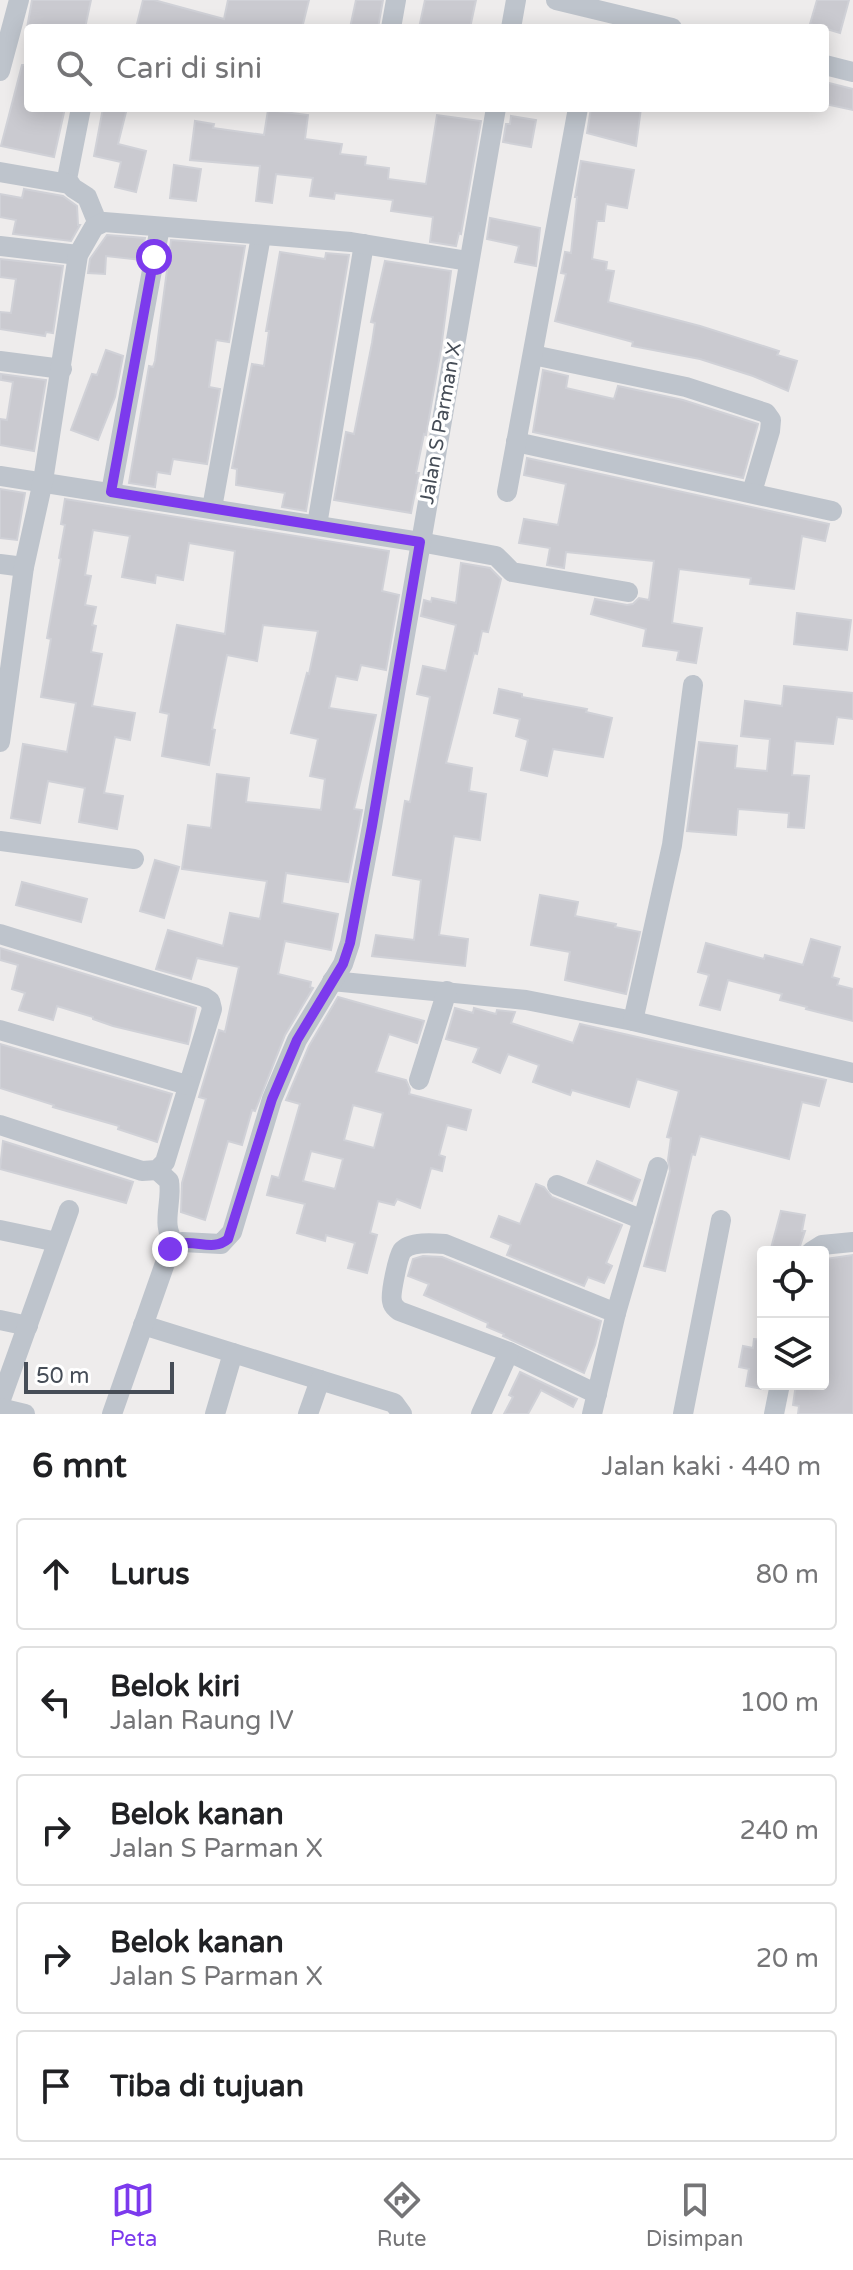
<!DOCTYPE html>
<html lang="id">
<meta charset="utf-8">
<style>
body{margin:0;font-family:"Varela Round",sans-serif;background:#f6f6f6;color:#202124}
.controls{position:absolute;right:24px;bottom:24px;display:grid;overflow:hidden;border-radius:8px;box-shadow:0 4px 20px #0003}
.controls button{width:72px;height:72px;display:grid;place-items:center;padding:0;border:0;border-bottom:2px solid #e0e0e0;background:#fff;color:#202124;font:40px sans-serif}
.scale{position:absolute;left:24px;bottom:20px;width:150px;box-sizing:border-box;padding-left:8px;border:4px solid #464d57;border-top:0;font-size:22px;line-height:28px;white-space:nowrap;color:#464d57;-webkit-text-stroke:6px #fff;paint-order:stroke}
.stop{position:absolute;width:24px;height:24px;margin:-18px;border:6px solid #7c3aed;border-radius:50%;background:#fff}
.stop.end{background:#7c3aed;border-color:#fff;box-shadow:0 2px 8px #0008}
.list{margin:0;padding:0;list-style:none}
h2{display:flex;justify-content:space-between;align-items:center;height:104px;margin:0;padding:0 32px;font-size:34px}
h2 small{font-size:26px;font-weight:400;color:#757577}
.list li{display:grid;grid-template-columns:52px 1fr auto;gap:24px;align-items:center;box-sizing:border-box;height:112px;margin:0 16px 16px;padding:0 16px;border:2px solid #e0e0e0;border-radius:8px}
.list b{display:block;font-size:30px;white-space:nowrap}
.list p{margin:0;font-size:26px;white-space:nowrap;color:#757577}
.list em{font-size:26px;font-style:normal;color:#757577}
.icon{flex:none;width:44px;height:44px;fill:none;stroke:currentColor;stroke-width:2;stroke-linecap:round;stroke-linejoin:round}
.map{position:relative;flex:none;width:853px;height:1414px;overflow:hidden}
.search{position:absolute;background:#fff;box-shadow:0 4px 20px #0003;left:24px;right:24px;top:24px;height:88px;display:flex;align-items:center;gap:20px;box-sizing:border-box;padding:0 28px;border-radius:8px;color:#757577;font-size:30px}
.sheet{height:744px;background:#fff}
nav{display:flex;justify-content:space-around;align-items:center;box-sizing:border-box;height:112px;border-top:2px solid #e0e0e0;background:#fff;font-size:22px;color:#757577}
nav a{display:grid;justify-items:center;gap:4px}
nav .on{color:#7c3aed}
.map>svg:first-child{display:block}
.building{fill:#cacad0;stroke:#d0d1d7;stroke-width:2;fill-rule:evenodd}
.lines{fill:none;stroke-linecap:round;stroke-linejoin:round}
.minor{stroke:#bec4cc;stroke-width:20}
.route{stroke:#7c3aed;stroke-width:10}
.labels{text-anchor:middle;stroke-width:7;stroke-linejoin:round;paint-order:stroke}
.street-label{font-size:20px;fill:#464d57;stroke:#fff}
</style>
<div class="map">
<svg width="853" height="1414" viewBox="0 0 853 1414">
<rect width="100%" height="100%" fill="#eeecec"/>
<!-- building -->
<g class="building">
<polygon points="32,0 91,0 85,28 27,28"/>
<polygon points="143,0 154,0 224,19 228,0 309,0 302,28 136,28"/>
<polygon points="356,0 383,0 378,28 350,28"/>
<polygon points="425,0 476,0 470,28 419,28"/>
<polygon points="817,0 849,0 840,33 810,24"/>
<polygon points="22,65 28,65 28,108 65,108 54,157 1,146"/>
<polygon points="825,82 853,89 853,110 825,104"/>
<polygon points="103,108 127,108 118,144 146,151 136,192 115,187 121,162 94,156"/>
<polygon points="591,108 641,108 636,146 587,133"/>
<polygon points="268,110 308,115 305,139 342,144 340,154 366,157 365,165 389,168 388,179 426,184 437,115 481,121 461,234 459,233 456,246 430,242 433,217 391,211 393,200 335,193 334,199 310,196 313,178 276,174 272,203 256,201 260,166 190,160 195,121 214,124 213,128 264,135"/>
<polygon points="511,116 536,120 531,147 503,142 506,124 510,124"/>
<polygon points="581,161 634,170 627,208 606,204 604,221 597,221 592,259 607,262 606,270 614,271 608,302 700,326 779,351 777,355 797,361 788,391 753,376 700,359 632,346 633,342 555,321 566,274 561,273 565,252 571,253 577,197 575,197"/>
<polygon points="174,165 201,169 196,201 170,198"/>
<polygon points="24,189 63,196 77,206 78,225 80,225 71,241 13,234 16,220 0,217 0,194 22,198"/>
<polygon points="490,218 540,228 536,266 515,262 519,246 487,239"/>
<polygon points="107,235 145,238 141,260 106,256 105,274 88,273 90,259"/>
<polygon points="171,240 245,246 229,342 216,340 209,387 220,389 207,464 173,459 170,474 157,472 155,487 129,483 149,366 153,367 155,361"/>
<polygon points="280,252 325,259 326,253 349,255 306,511 282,507 285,493 236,485 237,469 232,468 252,364 264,366 269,331 266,331"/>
<polygon points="0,259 63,266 53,333 46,332 45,336 0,329 0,312 11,313 16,279 0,277"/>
<polygon points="385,261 451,271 441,349 426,435 424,434 416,473 419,473 411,513 334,500 346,432 354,434 372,343 375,323 371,322"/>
<polygon points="106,350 123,356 115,397 98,440 71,430 92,374 97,375"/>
<polygon points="543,370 568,376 566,388 614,399 618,386 683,400 758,424 743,478 533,432"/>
<polygon points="1,374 46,380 34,451 0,445 0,419 7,420 13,382 1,380"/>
<polygon points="527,458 829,524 825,541 802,536 794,589 750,584 751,578 679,569 672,623 702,628 696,663 677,660 679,651 643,646 646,629 591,614 595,599 627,605 633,604 639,598 649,600 654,561 566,552 564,568 547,565 550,548 519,543 524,519 558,525 566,484 524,475"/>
<polygon points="0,489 25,493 17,540 0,538"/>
<polygon points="65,499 389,551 382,591 399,595 386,670 361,665 357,680 336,676 329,708 376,715 354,809 362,810 348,882 286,873 282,903 338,914 331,950 285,941 278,974 311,982 310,987 313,988 285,1035 255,1111 252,1110 242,1145 228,1141 205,1220 181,1212 182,1183 206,1099 199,1097 219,1030 225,1032 239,967 197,958 191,979 156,969 168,930 223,946 230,913 260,919 267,881 182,869 188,825 211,828 217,774 249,778 246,802 321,810 325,779 310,776 318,739 291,733 307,673 309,674 318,631 263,625 257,661 227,655 212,729 215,730 209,765 162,756 169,714 160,712 177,625 225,634 235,551 189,543 183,580 156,575 155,583 122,577 130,536 93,530 85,575 91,576 85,605 96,607 92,625 96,626 91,652 102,654 92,706 135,713 130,740 115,737 104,793 123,796 117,829 79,822 85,788 48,781 40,823 11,818 23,744 67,752 76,703 41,697 51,639 47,638 61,559 59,558 65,525 61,524"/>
<polygon points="461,563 490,568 501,579 488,632 482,631 477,654 474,653 446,763 472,768 469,791 486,794 480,840 454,836 439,935 468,939 465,966 372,956 376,935 414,940 421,880 393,875 405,801 410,802 430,697 417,694 423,666 446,671 456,625 421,616 424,600 431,602 432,598 456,603"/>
<polygon points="797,613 851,620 847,650 794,644"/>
<polygon points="784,686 853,693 853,719 837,717 833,744 795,741 792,775 809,776 804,828 788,827 789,813 738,809 736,835 687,831 699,742 737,746 735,768 767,771 770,739 741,736 745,701 782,706"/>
<polygon points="499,689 522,694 522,697 587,709 586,712 612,718 603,757 553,749 547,776 521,770 528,740 516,736 520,719 494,713"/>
<polygon points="155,860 179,867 164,918 140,911"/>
<polygon points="22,882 87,899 81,922 16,905"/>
<polygon points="540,895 578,902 575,916 616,924 615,927 640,932 626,994 565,980 570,952 531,945"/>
<polygon points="811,939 840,947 832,977 839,979 837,985 853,989 853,1021 806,1009 807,1007 780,1000 782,994 728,980 720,1010 700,1005 709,975 698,972 706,943 764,959 765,955 803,965"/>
<polygon points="0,948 196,1008 188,1044 113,1026 93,1019 93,1017 57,1006 53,1020 19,1010 25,993 12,989 18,965 0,960"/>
<path d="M338,997L424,1021L417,1043L389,1034L376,1072L406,1080L410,1089L409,1094L471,1110L466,1130L447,1125L439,1155L445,1157L442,1171L431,1168L420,1208L397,1199L394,1205L378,1201L370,1233L377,1235L367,1273L348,1268L355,1243L326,1235L325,1241L297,1233L305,1204L267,1195L272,1176L279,1178L300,1104L286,1100L309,1046ZM353,1105L383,1113L374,1148L344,1140ZM311,1151L343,1159L335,1189L303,1181Z"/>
<polygon points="455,1008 473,1013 474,1008 496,1014 497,1010 515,1012 511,1023 573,1043 580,1024 826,1080 819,1106 802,1102 789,1159 700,1136 695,1155 692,1154 665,1271 644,1266 670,1171 668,1160 671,1138 667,1137 679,1091 637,1079 629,1107 572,1090 570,1095 533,1082 539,1065 508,1054 500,1073 473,1062 479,1048 446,1039"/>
<polygon points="0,1044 172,1094 157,1142 118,1129 119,1126 53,1107 54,1105 0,1088"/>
<polygon points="3,1141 133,1182 126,1203 0,1169"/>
<polygon points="597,1161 640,1180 632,1201 588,1183"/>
<polygon points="536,1184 544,1187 552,1197 622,1225 606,1263 612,1266 604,1283 588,1277 584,1286 507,1255 511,1245 491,1237 499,1216 520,1224"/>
<polygon points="781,1211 805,1215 802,1231 805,1231 798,1252 770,1252"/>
<polygon points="853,1255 853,1414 798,1414 799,1406 793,1405 796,1384 823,1387 825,1259"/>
<polygon points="423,1256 442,1257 601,1321 595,1345 584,1373 503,1336 504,1334 487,1327 488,1323 424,1295 429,1284 408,1276 413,1259"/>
<polygon points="754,1339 763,1340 763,1389 746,1386 749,1369 739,1367 743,1346 753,1348"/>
<polygon points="520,1372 577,1399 573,1407 541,1390 528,1414 504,1414 513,1397 509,1395"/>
</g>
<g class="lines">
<!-- minor -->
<g class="minor">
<polyline points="556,0 672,28"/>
<polyline points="391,28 396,0"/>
<polyline points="511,28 516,0"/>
<polyline points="825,65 853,72"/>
<polyline points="0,71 19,0"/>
<polyline points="81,108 67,179 73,188 87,197 98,224"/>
<polyline points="0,172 69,184"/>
<polyline points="0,246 78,255"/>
<polyline points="533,355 686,387 766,413 771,420 770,431 752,492"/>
<polyline points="0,361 62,369"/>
<polyline points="516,442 832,511"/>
<polyline points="0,476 420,542 496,556 512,572 628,592"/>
<polyline points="111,492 160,227"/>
<polyline points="507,492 578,108"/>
<polyline points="212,508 261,236"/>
<polyline points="317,525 364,244"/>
<polyline points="0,564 24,567"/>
<polyline points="0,742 24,567 43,481 78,255 94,227 104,222 351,242 468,261"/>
<polyline points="0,841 134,859"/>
<polyline points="0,934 204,997 210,1001 212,1009 165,1162 157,1170 142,1171 0,1125"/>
<polyline points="332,981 526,1000 633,1021 853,1073"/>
<polyline points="633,1021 672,845 693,685"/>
<polyline points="0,1030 187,1085"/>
<polyline points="419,1080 447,991"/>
<path d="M157,1170L169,1181C173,1202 159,1227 176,1244"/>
<polyline points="557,1185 643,1220"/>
<polyline points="0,1230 57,1242"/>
<polyline points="811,1252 822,1245 853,1242"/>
<polyline points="0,1320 28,1326"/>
<polyline points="143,1325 394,1403 402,1414"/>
<path d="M597,1394L509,1352L399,1311C395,1307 393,1307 392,1301C390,1294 398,1257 402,1251C410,1241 434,1243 445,1244L616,1313"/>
<polyline points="0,1402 69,1210"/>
<polyline points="0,1408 25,1414"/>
<polyline points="112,1414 170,1249 182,1242 221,1244 232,1232 272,1099 297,1040 343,964 350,943 372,826 496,108"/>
<polyline points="215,1414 233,1353"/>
<polyline points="308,1414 320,1380"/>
<polyline points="481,1414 509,1352"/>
<polyline points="592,1414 616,1313 658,1167"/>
<polyline points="683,1414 721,1220"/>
<polyline points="774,1414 780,1384"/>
</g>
</g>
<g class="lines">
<!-- route -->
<path class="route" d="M154,257L111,492L420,542L372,826L350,943L343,964L297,1040L272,1099L228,1239C211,1254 188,1234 170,1249"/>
</g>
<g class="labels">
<!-- street labels -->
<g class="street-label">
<text transform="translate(440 423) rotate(-80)" y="7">Jalan S Parman X</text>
</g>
</g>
</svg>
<div class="controls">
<button><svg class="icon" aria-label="locate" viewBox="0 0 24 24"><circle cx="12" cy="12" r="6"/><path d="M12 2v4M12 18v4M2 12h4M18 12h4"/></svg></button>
<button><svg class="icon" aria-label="layers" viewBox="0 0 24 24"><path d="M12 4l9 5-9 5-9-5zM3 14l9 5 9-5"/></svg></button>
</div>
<div class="scale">50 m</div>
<div class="stop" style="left:154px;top:257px"></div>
<div class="stop end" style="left:170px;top:1249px"></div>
<div class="search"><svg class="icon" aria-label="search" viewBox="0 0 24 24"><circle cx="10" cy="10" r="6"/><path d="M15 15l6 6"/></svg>Cari di sini</div>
</div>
<section class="sheet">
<h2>6 mnt<small>Jalan kaki · 440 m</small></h2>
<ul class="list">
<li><svg class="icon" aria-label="ahead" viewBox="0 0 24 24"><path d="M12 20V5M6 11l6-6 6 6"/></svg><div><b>Lurus</b></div><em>80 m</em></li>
<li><svg class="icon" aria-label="left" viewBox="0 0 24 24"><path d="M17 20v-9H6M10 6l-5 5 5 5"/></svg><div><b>Belok kiri</b><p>Jalan Raung IV</p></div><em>100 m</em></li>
<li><svg class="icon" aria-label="right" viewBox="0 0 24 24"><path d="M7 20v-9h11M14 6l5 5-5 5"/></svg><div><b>Belok kanan</b><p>Jalan S Parman X</p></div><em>240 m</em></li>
<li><svg class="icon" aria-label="right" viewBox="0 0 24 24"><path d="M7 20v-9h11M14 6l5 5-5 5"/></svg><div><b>Belok kanan</b><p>Jalan S Parman X</p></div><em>20 m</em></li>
<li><svg class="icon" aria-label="arrive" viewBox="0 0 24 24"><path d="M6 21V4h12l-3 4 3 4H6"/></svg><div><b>Tiba di tujuan</b></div></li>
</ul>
</section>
<nav>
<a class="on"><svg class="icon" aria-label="map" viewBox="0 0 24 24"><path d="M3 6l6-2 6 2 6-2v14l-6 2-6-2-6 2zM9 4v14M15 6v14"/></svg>Peta</a>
<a><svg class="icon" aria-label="directions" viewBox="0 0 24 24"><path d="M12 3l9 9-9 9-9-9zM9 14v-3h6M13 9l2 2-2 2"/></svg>Rute</a>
<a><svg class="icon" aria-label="saved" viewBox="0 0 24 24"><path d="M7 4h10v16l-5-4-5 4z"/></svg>Disimpan</a>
</nav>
